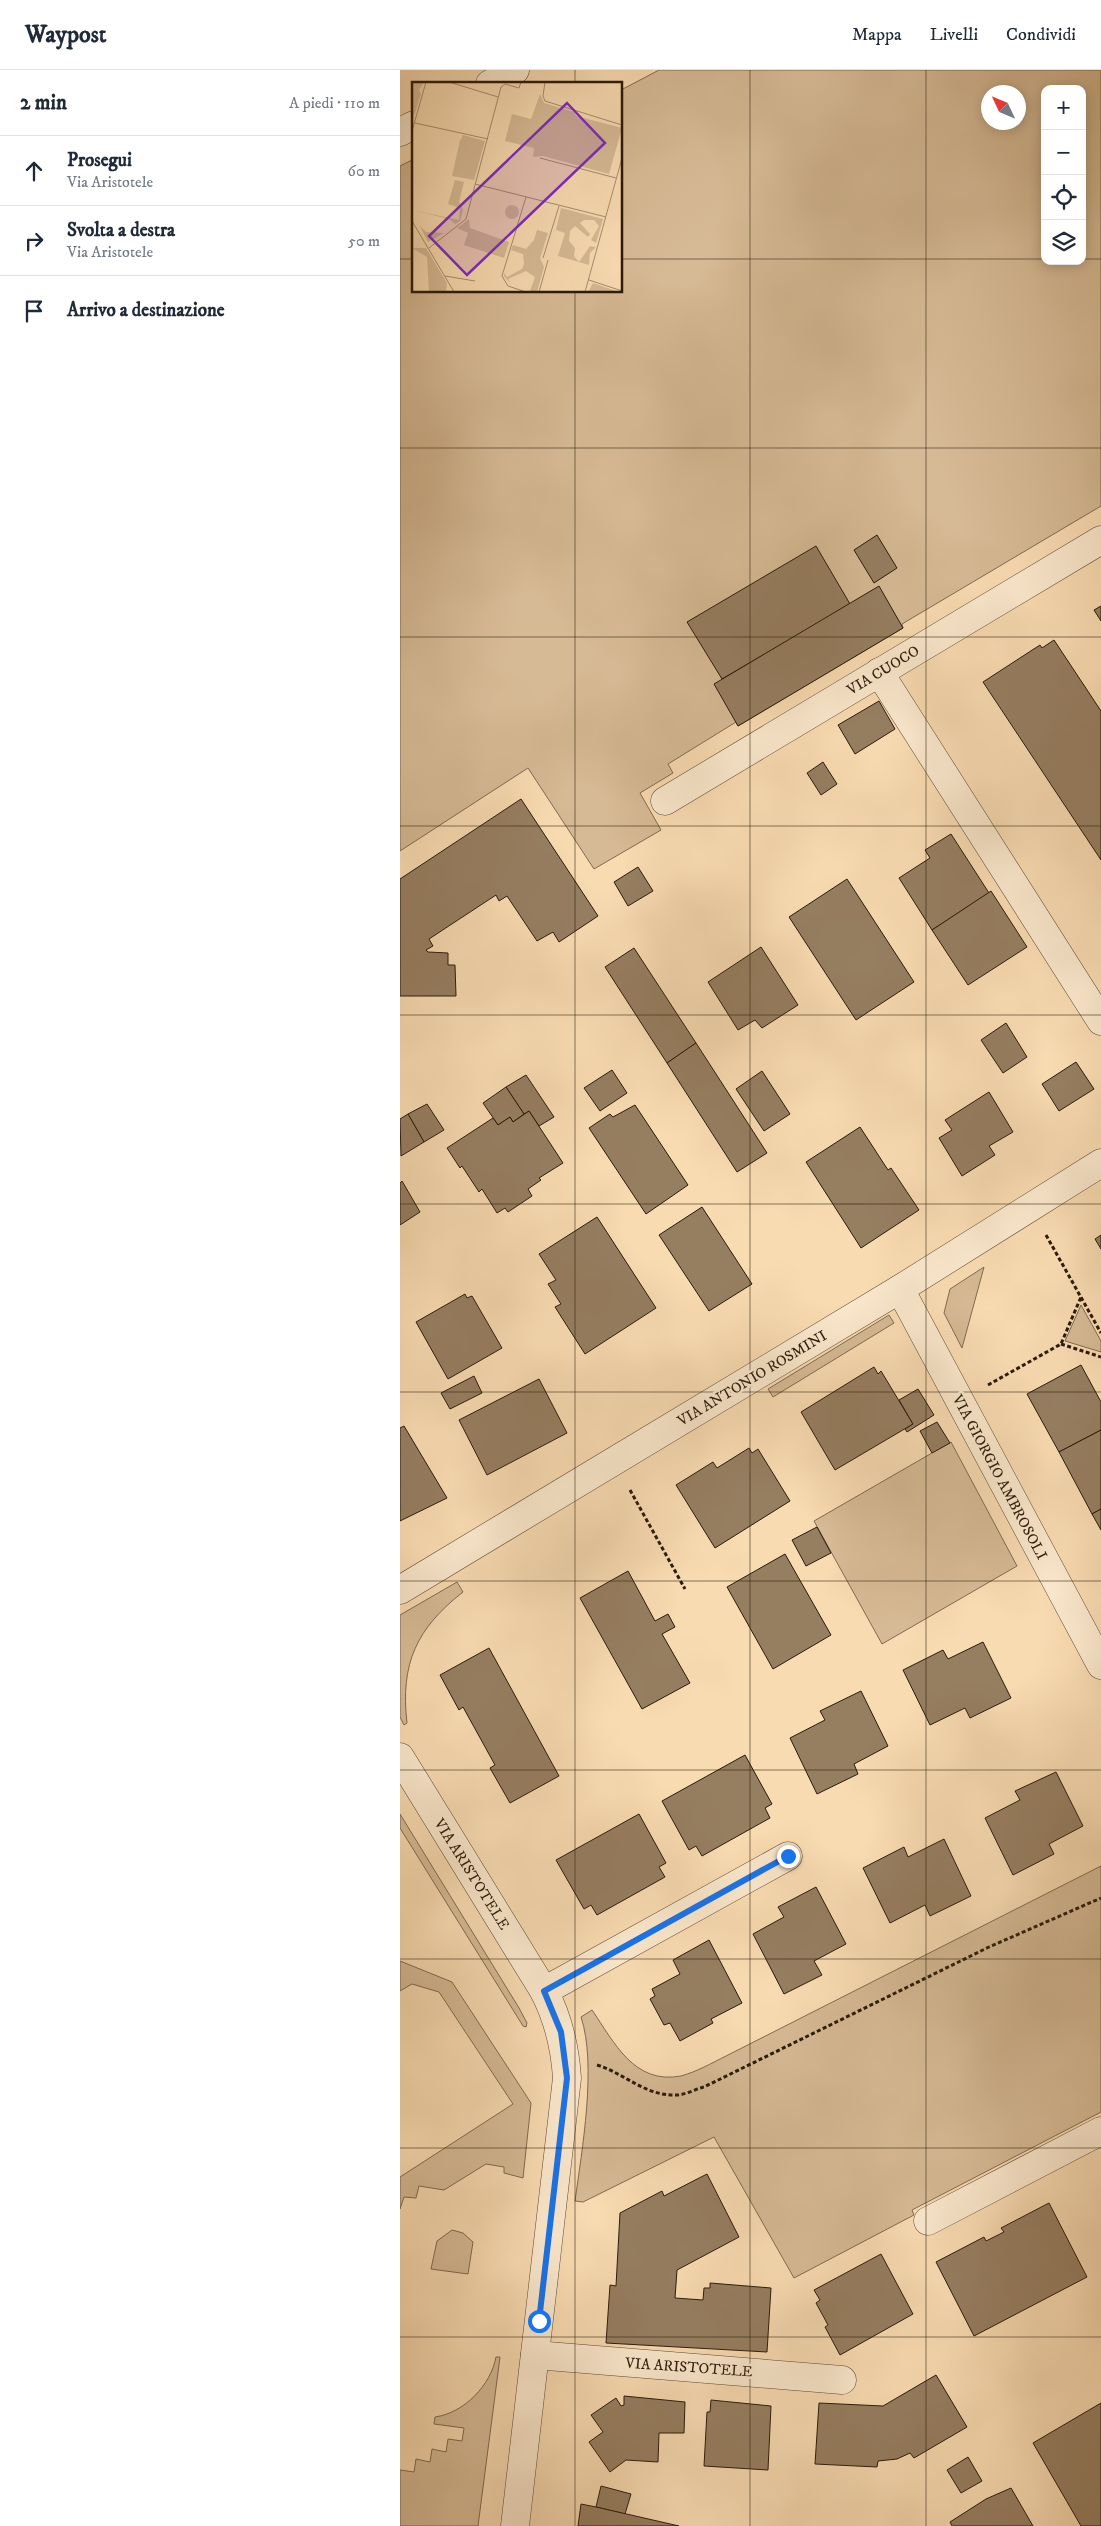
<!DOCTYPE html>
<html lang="it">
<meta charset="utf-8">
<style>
body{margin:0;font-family:"IM FELL DW Pica",serif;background:#f2f2f3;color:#1f2937}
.controls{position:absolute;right:15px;top:15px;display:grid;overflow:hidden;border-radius:10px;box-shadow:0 2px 12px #0003}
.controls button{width:45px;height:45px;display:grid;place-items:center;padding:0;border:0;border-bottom:1px solid #e0e1e3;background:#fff;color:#1f2937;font:25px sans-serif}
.compass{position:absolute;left:581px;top:15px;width:45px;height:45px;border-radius:50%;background:#fff;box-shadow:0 2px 12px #0003;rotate:314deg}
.stop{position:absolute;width:15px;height:15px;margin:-11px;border:4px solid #1a73e8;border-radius:50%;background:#fff}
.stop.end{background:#1a73e8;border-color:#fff;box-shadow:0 1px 5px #0008}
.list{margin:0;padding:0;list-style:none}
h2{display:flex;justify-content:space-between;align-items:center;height:65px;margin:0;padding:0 20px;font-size:21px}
h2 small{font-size:16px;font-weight:400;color:#747a83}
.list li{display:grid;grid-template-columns:32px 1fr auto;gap:15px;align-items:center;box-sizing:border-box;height:70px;padding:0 20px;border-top:1px solid #e0e1e3}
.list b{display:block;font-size:19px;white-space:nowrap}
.list p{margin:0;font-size:16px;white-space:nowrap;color:#747a83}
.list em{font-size:16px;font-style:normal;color:#747a83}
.icon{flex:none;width:28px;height:28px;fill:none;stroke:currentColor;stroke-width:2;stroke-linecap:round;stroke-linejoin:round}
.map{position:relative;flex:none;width:701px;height:2456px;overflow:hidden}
header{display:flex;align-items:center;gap:30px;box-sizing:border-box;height:70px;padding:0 25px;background:#fff;border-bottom:1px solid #e0e1e3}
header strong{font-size:24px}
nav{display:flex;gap:28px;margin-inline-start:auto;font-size:18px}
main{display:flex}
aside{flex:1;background:#fff}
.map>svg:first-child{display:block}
.green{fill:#d6ba95;stroke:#806a50;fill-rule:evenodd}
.building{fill:#967e61;stroke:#2a1a0a}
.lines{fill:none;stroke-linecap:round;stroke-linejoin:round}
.minor-casing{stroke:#5e4a34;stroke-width:29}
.path{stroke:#2a1a0a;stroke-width:3;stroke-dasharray:4 2.5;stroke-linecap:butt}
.minor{stroke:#fbe8cd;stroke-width:28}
.route{stroke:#1a73e8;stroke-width:6}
.grid{fill:none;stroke:#2a1a0a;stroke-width:1;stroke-opacity:0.55}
.labels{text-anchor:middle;stroke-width:5;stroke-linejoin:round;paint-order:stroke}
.street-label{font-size:15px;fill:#2a1a0a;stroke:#fbe8cd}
.inset-road{fill:none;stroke:#a68e6f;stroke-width:1}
.view{fill:#7b2cbf;fill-opacity:0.15;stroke:#7b2cbf;stroke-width:2.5}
.inset-edge{fill:none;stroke:#2a1a0a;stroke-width:2.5}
</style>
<header>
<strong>Waypost</strong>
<nav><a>Mappa</a><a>Livelli</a><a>Condividi</a></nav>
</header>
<main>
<aside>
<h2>2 min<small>A piedi · 110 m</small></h2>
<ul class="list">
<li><svg class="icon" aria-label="ahead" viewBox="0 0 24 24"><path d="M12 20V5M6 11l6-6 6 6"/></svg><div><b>Prosegui</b><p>Via Aristotele</p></div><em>60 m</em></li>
<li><svg class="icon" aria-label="right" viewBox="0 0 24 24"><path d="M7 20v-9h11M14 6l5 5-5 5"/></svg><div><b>Svolta a destra</b><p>Via Aristotele</p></div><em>50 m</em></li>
<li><svg class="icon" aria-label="arrive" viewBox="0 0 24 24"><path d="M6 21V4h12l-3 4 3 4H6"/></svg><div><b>Arrivo a destinazione</b></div></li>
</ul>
</aside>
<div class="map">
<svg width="701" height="2456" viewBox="0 0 701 2456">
<rect width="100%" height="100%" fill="#f9dbb2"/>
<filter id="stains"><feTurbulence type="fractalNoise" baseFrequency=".004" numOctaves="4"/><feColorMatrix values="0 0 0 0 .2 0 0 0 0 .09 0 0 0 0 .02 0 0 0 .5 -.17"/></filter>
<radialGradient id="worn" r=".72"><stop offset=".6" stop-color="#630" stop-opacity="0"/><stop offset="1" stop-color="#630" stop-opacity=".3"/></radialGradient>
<!-- green -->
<g class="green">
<path d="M259,0H701V436L502,554L503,558L338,656L336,652L268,694L273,703L240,723L261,760L194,799L128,698L0,781V96L14,89V221H221V20ZM645,19H682V191H645ZM588,22H618V52H588Z"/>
<polygon points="584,1197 562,1278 544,1243 550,1219"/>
<polygon points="681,1235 701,1271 701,1282 665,1271"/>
<polygon points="489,1245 494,1253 373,1327 368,1319"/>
<polygon points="551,1372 617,1496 482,1574 414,1451"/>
<path d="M57,1512L63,1522C17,1558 0,1593 7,1653L4,1655L0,1647V1545Z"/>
<polygon points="0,1744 119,1938 127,1953 126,1957 123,1956 0,1758"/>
<path d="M701,1796V2042L512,2140L514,2145L394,2208L314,2067L183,2132L175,2131C182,2080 197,1995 181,1947L192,1940C214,1972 234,2015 281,2006C296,2002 312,1993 326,1986Z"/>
<polygon points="0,1891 52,1912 131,2033 123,2108 104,2103 104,2097 86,2094 44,2120 19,2116 16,2128 4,2127 0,2139 0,2107 113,2034 39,1922 12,1914 0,1921"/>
<polygon points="52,2160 63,2163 73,2172 68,2204 31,2199 37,2171"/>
<path d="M96,2287H100L78,2456H0V2400L14,2402L16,2389L30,2392L32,2379L46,2382L48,2369L62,2371L64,2358L34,2354L35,2347C64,2343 91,2315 96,2287Z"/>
</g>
<!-- building -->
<g class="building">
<polygon points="477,465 497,498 474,513 454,480"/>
<polygon points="416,476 450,534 322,609 287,552"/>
<polygon points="479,516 503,558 338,656 314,614"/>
<polygon points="701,536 701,551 694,540"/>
<polygon points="654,570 701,641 701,790 583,612 640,575 642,578"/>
<polygon points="479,631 495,659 455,684 438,655"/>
<polygon points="423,692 437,714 421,725 407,703"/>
<polygon points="121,729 198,846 159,872 153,862 137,871 107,826 99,831 96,825 29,869 33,876 26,880 28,882 48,883 48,895 55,895 56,926 0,926 0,809"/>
<polygon points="551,764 589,823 532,860 499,808 530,788 525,780"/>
<polygon points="238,797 253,821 228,836 214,812"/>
<polygon points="447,809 514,912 456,950 389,847"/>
<polygon points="591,821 627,877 568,915 532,860"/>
<polygon points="361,877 398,935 362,958 355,950 338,960 308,912"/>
<polygon points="234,878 296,973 267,993 205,897"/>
<polygon points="606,953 627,987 603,1003 581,970"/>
<polygon points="296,973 367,1083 337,1102 267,993"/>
<polygon points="676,992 694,1019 659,1041 642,1014"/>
<polygon points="212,1000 227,1023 200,1041 184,1018"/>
<polygon points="362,1001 390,1044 364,1061 336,1019"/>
<polygon points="126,1005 154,1047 139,1056 129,1041 124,1044 106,1017"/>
<polygon points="106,1017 124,1044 113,1052 110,1047 98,1055 83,1033"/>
<polygon points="589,1022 613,1062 589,1076 595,1085 562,1106 539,1068 552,1060 545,1050"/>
<polygon points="27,1034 44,1060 24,1072 8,1044"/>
<polygon points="235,1035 288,1115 246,1144 189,1058 210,1044 213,1047"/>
<polygon points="129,1041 163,1093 139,1108 141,1110 128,1119 132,1126 108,1142 105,1138 97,1143 82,1119 79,1122 62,1096 60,1098 47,1078 93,1048 98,1055 110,1047 113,1052"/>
<polygon points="8,1044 24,1072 1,1086 0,1049"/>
<polygon points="460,1057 488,1100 491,1098 519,1140 461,1178 406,1092"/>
<polygon points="2,1111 20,1142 0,1155 0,1113"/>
<polygon points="302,1137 352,1214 309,1241 259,1165"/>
<polygon points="197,1147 256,1238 185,1284 155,1237 161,1234 148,1214 156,1210 139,1184"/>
<polygon points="701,1165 701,1179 695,1169"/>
<polygon points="65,1224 67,1228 72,1226 102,1278 48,1309 16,1252"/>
<polygon points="681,1295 701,1332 701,1360 659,1382 627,1324"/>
<polygon points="474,1297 478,1304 481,1301 513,1354 435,1400 401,1342"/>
<polygon points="74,1306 82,1323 50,1339 41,1323"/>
<polygon points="139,1309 167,1363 87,1405 59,1350"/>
<polygon points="518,1319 534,1345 507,1362 505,1359 513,1354 499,1330"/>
<polygon points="537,1352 550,1373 532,1383 520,1361"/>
<polygon points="4,1356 47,1428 0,1451 0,1358"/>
<polygon points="701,1360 701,1439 692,1444 659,1382"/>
<polygon points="349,1378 352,1383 358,1379 390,1431 315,1478 276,1415 313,1392 317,1398"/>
<polygon points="701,1439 701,1460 692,1444"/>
<polygon points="417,1457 431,1483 406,1496 392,1470"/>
<polygon points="385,1484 431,1565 373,1599 327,1517"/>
<polygon points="228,1501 255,1551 268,1544 275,1557 262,1564 290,1613 242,1639 180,1528"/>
<polygon points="583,1572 611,1628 570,1648 565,1638 530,1655 503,1600 543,1580 548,1589"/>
<polygon points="89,1578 159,1706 110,1733 90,1698 95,1695 63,1637 59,1640 40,1605"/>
<polygon points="461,1621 488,1676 454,1694 458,1704 417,1724 390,1668 425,1650 420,1641"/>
<polygon points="345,1685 372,1734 365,1738 370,1748 302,1786 296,1776 289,1780 262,1731"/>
<polygon points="656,1702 683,1756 649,1774 654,1784 613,1805 585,1748 620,1730 615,1721"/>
<polygon points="239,1744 266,1793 259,1797 265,1807 197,1845 191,1835 184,1839 156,1790"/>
<polygon points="544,1769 571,1826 530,1846 525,1835 490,1853 463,1798 504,1777 508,1787"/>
<polygon points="416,1817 446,1874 414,1891 422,1905 384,1924 353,1864 384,1847 378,1837"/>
<polygon points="309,1870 342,1933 311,1949 313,1953 280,1971 270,1953 264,1955 250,1929 255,1926 252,1919 280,1904 273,1890"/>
<polygon points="307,2104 339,2167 277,2200 275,2228 303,2230 304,2218 310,2218 310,2213 371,2218 367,2282 206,2273 210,2215 216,2216 220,2143 262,2121 264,2126"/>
<polygon points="649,2133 687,2207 574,2266 536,2192 584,2167 586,2171 604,2162 601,2158"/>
<polygon points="481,2184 513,2244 440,2285 425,2257 428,2255 416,2233 420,2230 414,2220"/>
<polygon points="536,2305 567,2357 514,2388 510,2383 497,2389 478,2391 477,2397 415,2394 419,2333 483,2336"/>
<polygon points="224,2326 285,2332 284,2363 259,2363 258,2392 226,2390 210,2402 189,2372 203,2362 191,2345 216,2328 221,2336 224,2335"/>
<polygon points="311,2330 371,2336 368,2400 304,2396 307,2342 310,2342"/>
<polygon points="701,2333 701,2456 681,2456 633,2373"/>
<polygon points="568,2387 582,2411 561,2423 547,2400"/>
<polygon points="201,2416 231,2424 225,2444 196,2437"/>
<polygon points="611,2418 633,2456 552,2456 550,2452 586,2429"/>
<polygon points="181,2434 196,2437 279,2456 178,2456"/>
</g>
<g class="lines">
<defs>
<g id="minor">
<polyline points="90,14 115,0"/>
<polyline points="0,62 14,55"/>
<polyline points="479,602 701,951"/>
<polyline points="265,731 701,470"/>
<polyline points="500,1219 701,1595"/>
<polyline points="0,1520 500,1219 701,1093"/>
<path d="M0,1687L144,1921C159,1950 165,1977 167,2008L115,2456"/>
<polyline points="144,1921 388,1786"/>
<polyline points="528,2151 701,2061"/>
<polyline points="135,2285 442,2310"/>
</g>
</defs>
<!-- minor casing -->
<use href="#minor" class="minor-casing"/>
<!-- path -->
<g class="path">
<polyline points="646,1165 701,1263"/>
<polyline points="661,1274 701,1287"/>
<polyline points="588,1315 661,1274 681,1227"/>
<polyline points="230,1420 285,1519"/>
<path d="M197,1995C226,2004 246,2027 278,2025C287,2024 296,2019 304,2017L589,1877L701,1828"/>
</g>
<!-- minor -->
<use href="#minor" class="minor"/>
</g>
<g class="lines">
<!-- route -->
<polyline class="route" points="139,2251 167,2008 161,1962 144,1921 388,1786"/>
</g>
<!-- grid -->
<path class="grid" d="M175,0V14M350,0V2456M526,0V2456M0,189H14M221,189H645M682,189H701M175,221V2456M0,378H701M0,567H701M0,756H701M0,945H701M0,1134H701M0,1322H701M0,1511H701M0,1700H701M0,1889H701M0,2078H701M0,2267H701"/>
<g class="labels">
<!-- street labels -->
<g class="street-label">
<text transform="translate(483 600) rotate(-31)" y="5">VIA CUOCO</text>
<text transform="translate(352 1308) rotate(-31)" y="5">VIA ANTONIO ROSMINI</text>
<text transform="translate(600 1407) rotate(62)" y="5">VIA GIORGIO AMBROSOLI</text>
<text transform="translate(72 1804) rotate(58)" y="5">VIA ARISTOTELE</text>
<text transform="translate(289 2297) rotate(4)" y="5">VIA ARISTOTELE</text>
</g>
</g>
<!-- overview -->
<g transform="translate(12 12)">
<rect width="210" height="210" fill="#f9dbb2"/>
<path d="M0,0H12L7,8L9,12L0,40ZM128,12L132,21L162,30L164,34L210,46L197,92L131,74L121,75L122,66L93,59L100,32L119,37ZM51,53L73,59L62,98L40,94L48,58L45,57L49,58ZM43,98L52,100L47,120L51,128L48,139L43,142L37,137L0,128L47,138L48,126L36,122ZM93 130a7 7 0 1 1 14 0a7 7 0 1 1-14 0ZM149,126L191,137L184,161L179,158L187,144L182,138H172L168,141L178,152L176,155L163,144L158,149L157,159L163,166L162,174L167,180L178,164L184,165L178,171L177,183L146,174L153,151L144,148ZM57,137L58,146L97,160L92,176L52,163L56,151L45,146ZM8,144L14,150L32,151L16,160ZM125,148L136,151L128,176L132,185L125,210H121L118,209L123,195L114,189L96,197L99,202L92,194V191L95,195L110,187L112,182L111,172L99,168L101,163L114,167L122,158ZM0,166H14L35,201L34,210H17L15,175ZM181,201L207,210H176Z" fill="#d6ba95"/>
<path class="inset-road" d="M37,0L86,15M133,0L131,14L133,19L210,43M3,41L76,57M0,49L14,0M128,76L204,96M63,102L194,135M114,115L90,194L96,204L114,210M0,139L42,210M17,166L54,137L89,5L93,2L107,6L109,0M131,176L147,124M33,194L63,199M177,198L210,209M127,210L136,178M173,210L210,76"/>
<path class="view" d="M155,21L193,61L55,193L17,154Z"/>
<rect width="210" height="210" class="inset-edge"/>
</g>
<rect width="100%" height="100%" filter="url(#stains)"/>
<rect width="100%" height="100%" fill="url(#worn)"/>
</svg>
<div class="controls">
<button>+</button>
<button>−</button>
<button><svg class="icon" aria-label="locate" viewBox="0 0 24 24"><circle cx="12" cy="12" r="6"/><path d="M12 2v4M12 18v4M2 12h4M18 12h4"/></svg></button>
<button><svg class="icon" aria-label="layers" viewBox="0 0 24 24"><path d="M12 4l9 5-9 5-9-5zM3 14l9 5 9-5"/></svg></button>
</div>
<svg class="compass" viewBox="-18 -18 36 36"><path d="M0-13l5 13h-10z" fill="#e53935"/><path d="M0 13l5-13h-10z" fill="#747a83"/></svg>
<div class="stop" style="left:139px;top:2251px"></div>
<div class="stop end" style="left:388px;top:1786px"></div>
</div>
</main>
